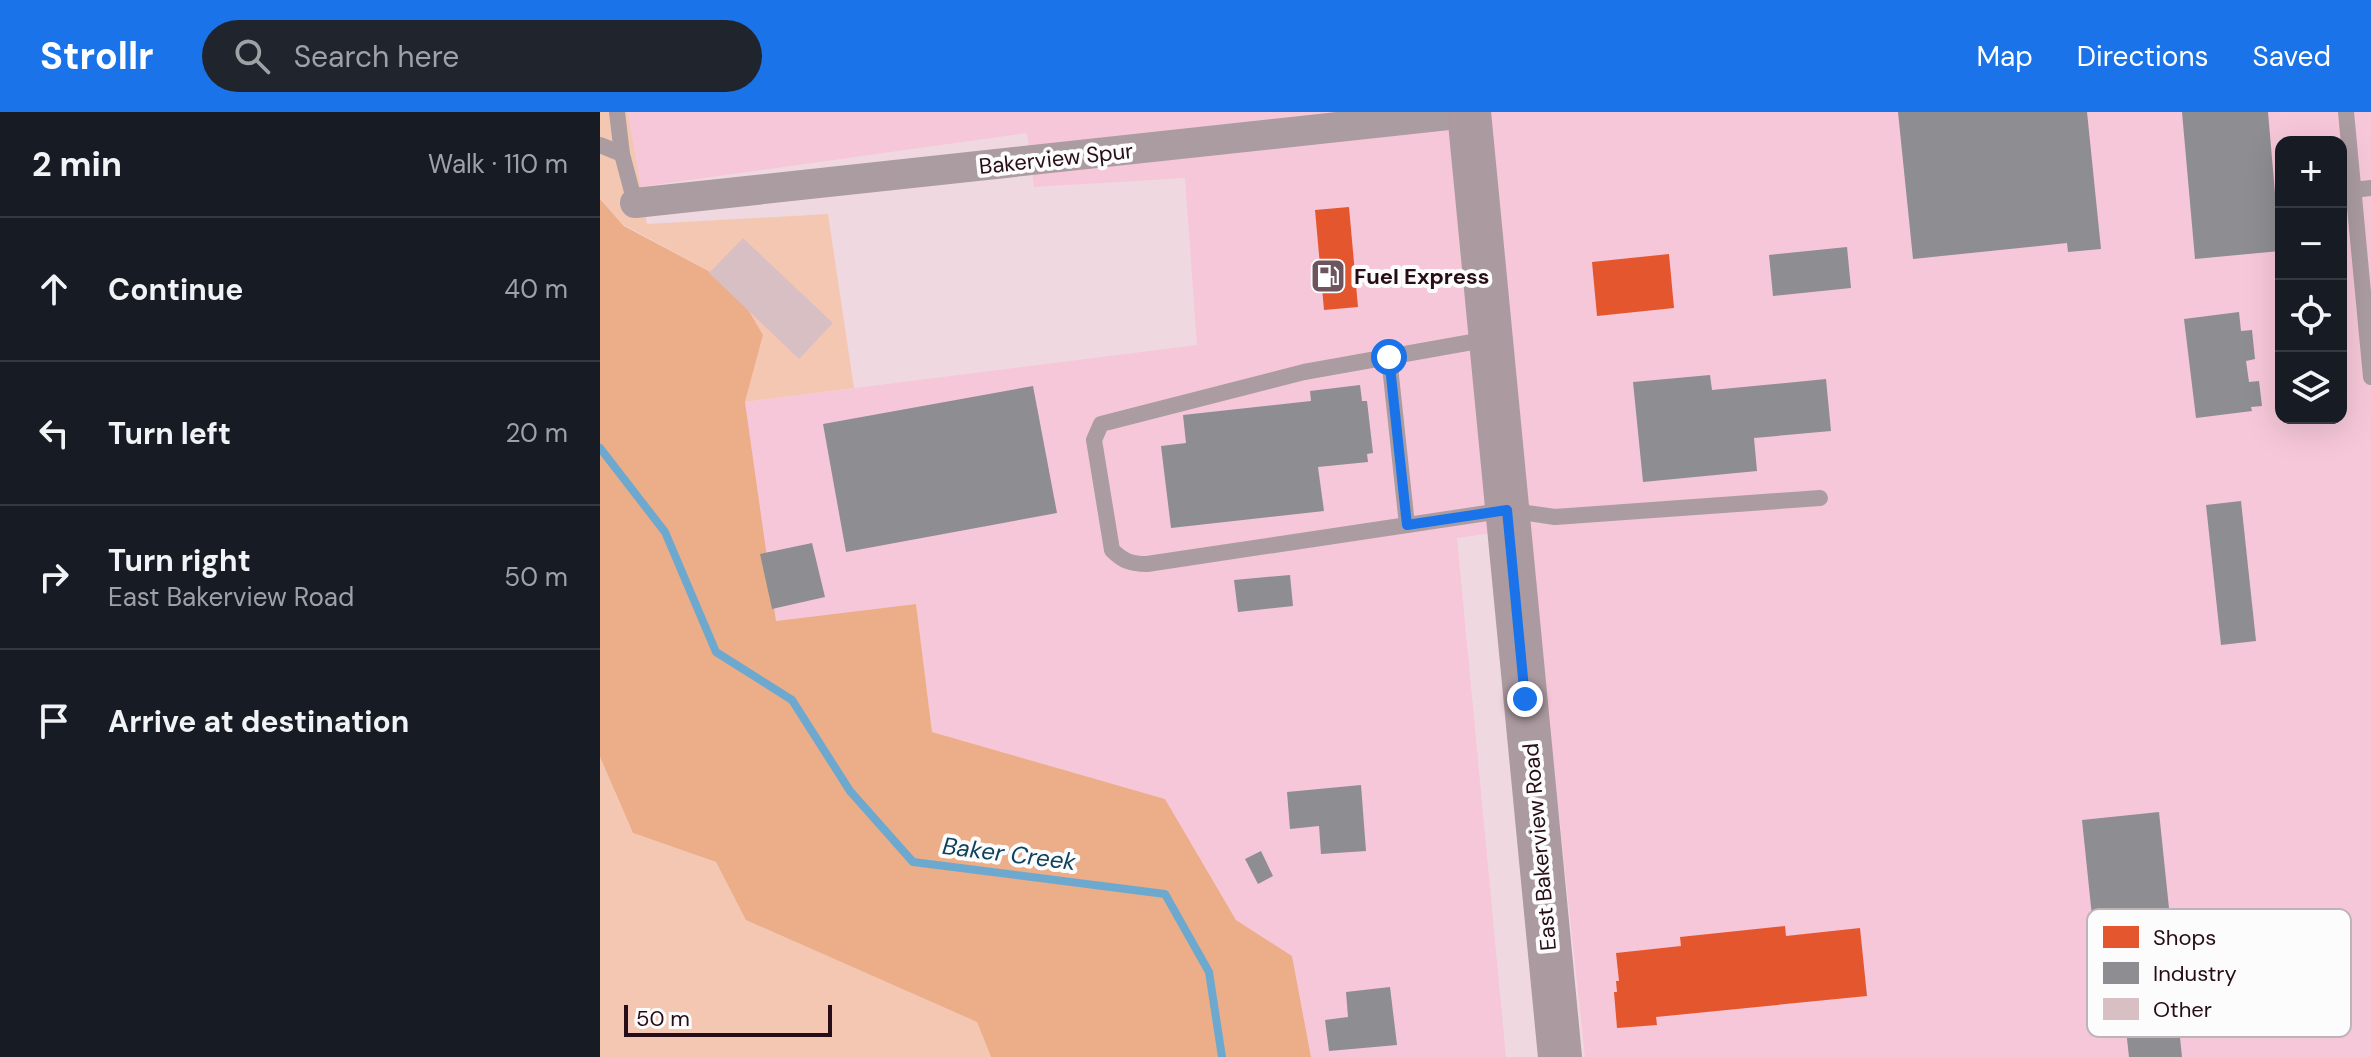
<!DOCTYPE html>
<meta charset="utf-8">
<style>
body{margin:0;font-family:"DM Sans",sans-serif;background:#20242c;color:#f1f3f6}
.controls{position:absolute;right:24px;top:24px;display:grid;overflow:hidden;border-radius:16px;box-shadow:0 8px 32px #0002}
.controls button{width:72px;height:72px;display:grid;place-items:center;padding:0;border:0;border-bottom:2px solid #363941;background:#171b24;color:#f1f3f6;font:40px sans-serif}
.scale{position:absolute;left:24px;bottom:20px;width:208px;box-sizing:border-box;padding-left:8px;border:4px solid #270d18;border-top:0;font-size:22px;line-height:28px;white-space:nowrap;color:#270d18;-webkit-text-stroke:6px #fcfcfc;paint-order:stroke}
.stop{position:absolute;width:24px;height:24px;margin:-18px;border:6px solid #1a73e8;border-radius:50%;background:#fff}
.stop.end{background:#1a73e8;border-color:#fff;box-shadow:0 2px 8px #0008}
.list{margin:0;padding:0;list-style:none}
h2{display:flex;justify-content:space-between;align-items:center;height:104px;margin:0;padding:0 32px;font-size:34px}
h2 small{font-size:26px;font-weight:400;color:#9ea1a6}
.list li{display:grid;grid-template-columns:52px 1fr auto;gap:24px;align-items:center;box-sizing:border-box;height:144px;padding:0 32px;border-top:2px solid #363941}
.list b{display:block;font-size:30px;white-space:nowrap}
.list p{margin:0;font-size:26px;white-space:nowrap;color:#9ea1a6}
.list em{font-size:26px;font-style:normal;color:#9ea1a6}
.icon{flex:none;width:44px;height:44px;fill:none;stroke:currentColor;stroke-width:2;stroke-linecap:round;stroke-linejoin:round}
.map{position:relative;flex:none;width:1771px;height:945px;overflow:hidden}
header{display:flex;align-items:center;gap:48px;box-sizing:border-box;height:112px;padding:0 40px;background:#1a73e8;color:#fff}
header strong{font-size:38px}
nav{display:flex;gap:44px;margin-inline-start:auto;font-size:28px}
.search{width:560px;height:72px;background:#20242c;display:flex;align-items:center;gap:20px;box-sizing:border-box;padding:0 28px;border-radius:44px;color:#9ea1a6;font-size:30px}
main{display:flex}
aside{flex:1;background:#171b24}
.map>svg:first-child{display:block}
.built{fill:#f6c7d8;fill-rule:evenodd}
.green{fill:#f4c7b3}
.forest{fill:#ecad89}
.shops{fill:#e4572e}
.industry{fill:#8d8d92}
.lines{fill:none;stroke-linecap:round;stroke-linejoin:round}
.stream{stroke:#6da9ce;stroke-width:8}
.building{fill:#d8bfc3}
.service{stroke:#aa9ca0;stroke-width:16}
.minor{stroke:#aa9ca0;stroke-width:30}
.secondary{stroke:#ab9aa0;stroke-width:44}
.route{stroke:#1a73e8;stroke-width:10}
.labels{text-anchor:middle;stroke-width:8;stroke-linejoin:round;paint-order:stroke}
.street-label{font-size:22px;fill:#270d18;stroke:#fcfcfc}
.poi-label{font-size:22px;font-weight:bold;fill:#270d18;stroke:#fcfcfc;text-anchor:start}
.water-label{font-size:24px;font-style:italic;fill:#0f435d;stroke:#fcfcfc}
.key{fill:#fcfcfc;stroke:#bcb4b8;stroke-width:2}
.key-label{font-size:22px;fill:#270d18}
</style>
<header>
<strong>Strollr</strong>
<div class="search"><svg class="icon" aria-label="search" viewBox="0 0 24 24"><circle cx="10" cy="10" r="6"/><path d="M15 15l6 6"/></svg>Search here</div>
<nav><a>Map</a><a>Directions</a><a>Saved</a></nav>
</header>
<main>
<aside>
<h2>2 min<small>Walk · 110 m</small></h2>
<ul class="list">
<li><svg class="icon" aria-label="ahead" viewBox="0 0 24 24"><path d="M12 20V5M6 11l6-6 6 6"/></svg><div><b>Continue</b></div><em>40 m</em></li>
<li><svg class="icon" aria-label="left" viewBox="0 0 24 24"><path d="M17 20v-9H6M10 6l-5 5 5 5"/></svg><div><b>Turn left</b></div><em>20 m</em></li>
<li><svg class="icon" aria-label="right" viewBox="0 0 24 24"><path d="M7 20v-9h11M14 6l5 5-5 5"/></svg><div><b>Turn right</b><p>East Bakerview Road</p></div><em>50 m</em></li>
<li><svg class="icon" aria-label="arrive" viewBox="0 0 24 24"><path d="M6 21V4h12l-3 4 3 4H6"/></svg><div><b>Arrive at destination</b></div></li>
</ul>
</aside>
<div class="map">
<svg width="1771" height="945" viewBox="0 0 1771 945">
<rect width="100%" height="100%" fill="#f0d8e0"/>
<!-- built -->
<path class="built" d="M28,0H1771V945H985L928,416L857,426L906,945H711L692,844L636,808L565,687L332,620L316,492L175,509L145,290L597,233L585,66L434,75L427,21L40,75ZM1681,30H1741V306H1681Z"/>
<!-- green -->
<g class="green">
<polygon points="0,0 28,0 47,112 228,102 254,276 145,290 163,223 133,172 24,113 0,87"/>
<polygon points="0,645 33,721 116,750 147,808 377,910 391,945 0,945"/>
</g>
<!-- forest -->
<polygon class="forest" points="0,87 24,114 133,172 163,223 145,290 176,509 316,492 332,620 565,687 636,808 692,844 711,945 391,945 377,910 146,808 116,750 33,721 0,645"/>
<!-- shops -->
<g class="shops">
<polygon points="749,95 758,195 724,198 715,98"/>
<polygon points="1069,142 1074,196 997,204 992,150"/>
<polygon points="1185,814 1186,824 1260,816 1267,884 1056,905 1057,913 1017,916 1014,880 1017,880 1016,869 1019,869 1016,841 1081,834 1080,825"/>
</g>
<!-- industry -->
<g class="industry">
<polygon points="1298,0 1487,0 1501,137 1468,140 1467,131 1313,147"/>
<polygon points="1582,0 1668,0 1680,139 1595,147"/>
<polygon points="1247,135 1251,176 1173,184 1169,143"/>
<polygon points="1639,200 1641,219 1652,218 1655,247 1646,249 1649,270 1659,269 1662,294 1651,295 1652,299 1596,306 1584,207"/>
<polygon points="1110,263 1112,278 1226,267 1231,319 1154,326 1157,359 1043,370 1033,270"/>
<polygon points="760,273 762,289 767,289 773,341 767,342 768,350 718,355 724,399 571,416 561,334 586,331 583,303 711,289 710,279"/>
<polygon points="433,274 457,401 246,440 223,312"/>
<polygon points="1641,389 1656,529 1621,533 1606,393"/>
<polygon points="212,431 225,485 172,497 160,442"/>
<polygon points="690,463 693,494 638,500 634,468"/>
<polygon points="761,673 766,739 721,742 719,714 690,717 687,680"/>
<polygon points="1559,700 1575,854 1498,862 1482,708"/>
<polygon points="661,739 673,764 658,772 645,747"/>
<polygon points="1573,857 1582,945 1529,945 1520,863"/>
<polygon points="790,875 797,933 729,939 725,908 748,905 746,880"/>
</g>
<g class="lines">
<!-- stream -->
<polyline class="stream" points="0,336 65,420 116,540 192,588 250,679 313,750 565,782 609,860 622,945"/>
</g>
<!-- building -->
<polygon class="building" points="143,126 233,211 199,247 109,161"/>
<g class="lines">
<!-- service -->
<g class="service">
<polyline points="17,0 22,42 35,91"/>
<polyline points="1746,0 1771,265"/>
<polyline points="0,33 22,42"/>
<polyline points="1753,78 1771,76"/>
<path d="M889,227L704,260L501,312L494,328L512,438C523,449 531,452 547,452L907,398L955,405L1220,386"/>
<polyline points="789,245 807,413"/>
</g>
<!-- minor -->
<polyline class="minor" points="35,91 876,0"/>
<!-- secondary -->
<polyline class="secondary" points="869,0 960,945"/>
</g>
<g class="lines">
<!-- route -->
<polyline class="route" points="789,245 807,413 907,398 925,587"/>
</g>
<!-- icons -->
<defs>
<symbol id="fuel-square" viewBox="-11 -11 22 22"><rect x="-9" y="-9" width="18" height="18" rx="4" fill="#6d545e" stroke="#fcfcfc"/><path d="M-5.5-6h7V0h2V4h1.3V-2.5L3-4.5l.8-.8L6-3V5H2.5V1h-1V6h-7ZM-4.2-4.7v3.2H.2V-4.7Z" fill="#fff"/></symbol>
</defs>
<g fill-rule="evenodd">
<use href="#fuel-square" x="708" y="144" width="40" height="40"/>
</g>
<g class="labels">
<!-- street labels -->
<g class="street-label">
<text transform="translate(456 46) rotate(-6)" y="8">Bakerview Spur</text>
<text transform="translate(939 735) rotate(-95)" y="8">East Bakerview Road</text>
</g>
<!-- poi labels -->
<g class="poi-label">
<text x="754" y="172">Fuel Express</text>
</g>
<!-- water labels -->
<g class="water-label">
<text transform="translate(409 742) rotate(7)" y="8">Baker Creek</text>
</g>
</g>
<!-- legend -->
<rect x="1487" y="797" width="264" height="128" rx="12" class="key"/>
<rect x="1503" y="814" width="36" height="22" fill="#e4572e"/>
<rect x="1503" y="850" width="36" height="22" fill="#8d8d92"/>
<rect x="1503" y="886" width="36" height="22" fill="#d8bfc3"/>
<g class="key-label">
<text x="1553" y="833">Shops</text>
<text x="1553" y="869">Industry</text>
<text x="1553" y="905">Other</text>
</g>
</svg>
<div class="controls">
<button>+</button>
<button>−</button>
<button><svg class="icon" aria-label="locate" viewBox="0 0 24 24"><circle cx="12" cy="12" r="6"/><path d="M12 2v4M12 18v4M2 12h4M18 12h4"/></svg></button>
<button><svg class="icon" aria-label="layers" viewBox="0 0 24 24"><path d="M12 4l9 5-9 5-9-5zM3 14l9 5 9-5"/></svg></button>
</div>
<div class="scale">50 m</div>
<div class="stop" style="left:789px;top:245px"></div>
<div class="stop end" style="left:925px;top:587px"></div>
</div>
</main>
